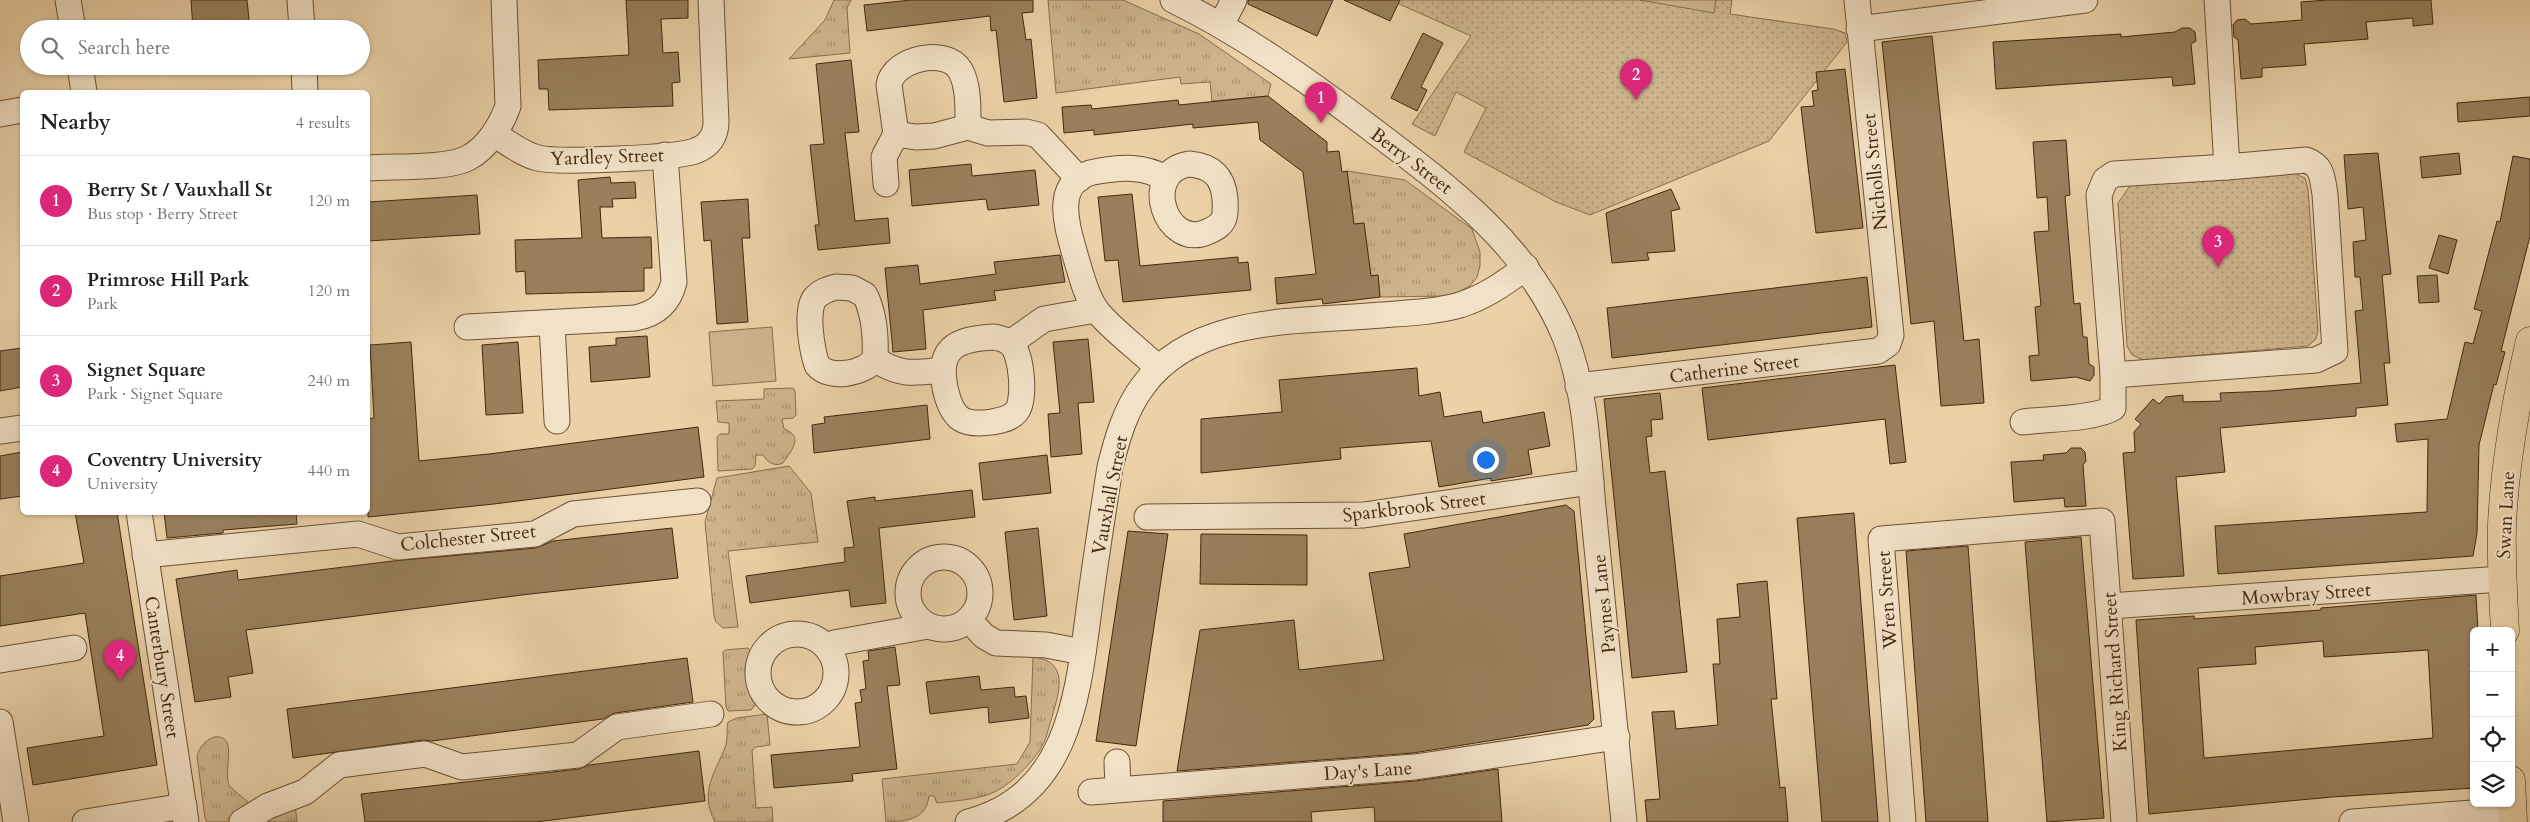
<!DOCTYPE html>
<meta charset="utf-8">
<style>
body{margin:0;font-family:Cardo,serif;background:#f2f2f2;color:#202124}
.controls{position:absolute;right:15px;bottom:15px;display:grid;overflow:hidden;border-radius:8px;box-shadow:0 1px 4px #0004}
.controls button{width:45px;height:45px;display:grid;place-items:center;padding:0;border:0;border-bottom:1px solid #e0e0e0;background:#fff;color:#202124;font:25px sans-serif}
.you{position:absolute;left:1485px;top:459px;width:18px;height:18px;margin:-12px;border:4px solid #fff;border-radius:50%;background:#1a73e8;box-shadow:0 0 0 8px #1a73e833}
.badge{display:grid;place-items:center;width:32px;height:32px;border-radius:50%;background:#db2777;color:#fff;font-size:16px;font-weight:700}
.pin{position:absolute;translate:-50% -41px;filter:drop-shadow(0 1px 2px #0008)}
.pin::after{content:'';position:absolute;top:26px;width:18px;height:15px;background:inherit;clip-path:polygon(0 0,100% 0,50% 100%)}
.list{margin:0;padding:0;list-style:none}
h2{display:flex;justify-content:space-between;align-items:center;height:65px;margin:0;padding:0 20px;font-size:21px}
h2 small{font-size:16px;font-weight:400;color:#757577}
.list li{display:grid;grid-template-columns:32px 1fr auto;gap:15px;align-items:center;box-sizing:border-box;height:90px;padding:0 20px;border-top:1px solid #e0e0e0}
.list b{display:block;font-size:19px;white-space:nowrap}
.list p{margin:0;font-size:16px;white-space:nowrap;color:#757577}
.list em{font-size:16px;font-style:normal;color:#757577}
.icon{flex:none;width:28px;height:28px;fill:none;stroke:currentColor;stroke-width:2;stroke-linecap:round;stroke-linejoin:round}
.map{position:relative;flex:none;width:2530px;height:822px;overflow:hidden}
.search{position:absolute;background:#fff;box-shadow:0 1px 4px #0004;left:20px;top:20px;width:350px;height:55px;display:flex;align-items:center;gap:12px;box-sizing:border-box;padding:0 18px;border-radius:28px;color:#757577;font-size:19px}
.panel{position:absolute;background:#fff;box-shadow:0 1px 4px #0004;left:20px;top:90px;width:350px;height:425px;border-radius:8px}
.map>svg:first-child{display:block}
.grass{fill:url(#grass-tufts);stroke:#876e4d}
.park{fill:url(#park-dots);stroke:#876e4d}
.pitch{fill:#cdb48d;stroke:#876e4d}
.building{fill:#99805d;stroke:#41280d;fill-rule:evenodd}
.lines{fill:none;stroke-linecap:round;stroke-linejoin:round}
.minor-casing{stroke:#6b5234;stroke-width:27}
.major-casing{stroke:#41280d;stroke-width:29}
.minor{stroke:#f1e1c6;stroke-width:25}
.major{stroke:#ead1a7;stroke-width:28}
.labels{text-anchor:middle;stroke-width:4;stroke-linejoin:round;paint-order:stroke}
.street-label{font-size:19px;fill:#41280d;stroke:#f1e1c6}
</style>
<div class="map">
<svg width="2530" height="822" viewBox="0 0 2530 822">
<defs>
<pattern id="grass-tufts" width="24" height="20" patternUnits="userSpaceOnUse" patternTransform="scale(1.25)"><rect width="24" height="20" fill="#cdb48d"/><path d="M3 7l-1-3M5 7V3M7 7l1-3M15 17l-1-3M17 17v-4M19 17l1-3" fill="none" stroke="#a89272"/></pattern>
<pattern id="park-dots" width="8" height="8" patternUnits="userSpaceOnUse" patternTransform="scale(1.25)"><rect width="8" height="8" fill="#cdb48d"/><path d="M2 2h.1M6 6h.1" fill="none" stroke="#a89272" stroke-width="1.8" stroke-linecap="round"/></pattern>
</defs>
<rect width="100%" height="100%" fill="#ead1a7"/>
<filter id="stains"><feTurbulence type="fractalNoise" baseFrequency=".004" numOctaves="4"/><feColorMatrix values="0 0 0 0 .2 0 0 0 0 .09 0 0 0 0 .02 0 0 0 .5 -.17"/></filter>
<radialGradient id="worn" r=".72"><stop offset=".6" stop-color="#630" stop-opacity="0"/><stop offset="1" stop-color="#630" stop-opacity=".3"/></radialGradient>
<!-- grass -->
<g class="grass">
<polygon points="834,0 851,0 847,8 850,53 789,59 825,20"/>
<polygon points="1048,0 1123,0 1199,34 1271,84 1268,96 1212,101 1210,82 1181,84 1180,77 1056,93"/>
<polygon points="1347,171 1405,180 1472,229 1480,252 1480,266 1477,277 1470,286 1458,292 1446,296 1380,297 1378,276 1371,276 1354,224"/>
<path d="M793,388L795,391L796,415L793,418L782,419L784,429C804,436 792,450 783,463C775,467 768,463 763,455H756L755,466L752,469L718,471L717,437L720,434H729V423L718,422L716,401L764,399V389Z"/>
<polygon points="789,466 811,493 818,542 728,551 738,627 723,628 716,622 714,616 705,522 717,478"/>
<polygon points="748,648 751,652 755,705 751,710 728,711 726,707 723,652 725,650"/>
<path d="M1033,657C1070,661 1059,692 1052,717C1049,725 1048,734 1044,742C1038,757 1017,778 1003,787C985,800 959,800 937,803L934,796H929C926,820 907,821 886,822L882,779L1017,764L1030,742Z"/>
<path d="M767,714L770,745L756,747L752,750L756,808L772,807L773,822H715C699,791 715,774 726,745C728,737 726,729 728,722L737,718Z"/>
<path d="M214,737C239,734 223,768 229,786L249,803L250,807L231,822H207L205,818L197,756C200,746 205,741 214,737Z"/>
<polygon points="295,804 297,822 255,822"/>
</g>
<!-- park -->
<g class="park">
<polygon points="1390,0 1732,0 1730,14 1833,29 1845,33 1847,42 1769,141 1590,215 1556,202 1464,152 1486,108 1456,92 1435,136 1412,124 1471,36"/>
<polygon points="2293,173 2305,178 2308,189 2318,331 2316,339 2308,346 2143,360 2132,355 2127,346 2118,203 2132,183"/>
</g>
<!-- pitch -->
<g class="pitch">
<polygon points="1640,0 1716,0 1714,13"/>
<polygon points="772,327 776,381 713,386 709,332"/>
</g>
<!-- building -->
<g class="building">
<polygon points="191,0 247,0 250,29 193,29"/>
<polygon points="626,0 688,0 688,18 661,19 663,53 678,52 680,82 672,83 673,106 549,110 548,89 539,89 538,60 629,55"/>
<polygon points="911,0 1033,0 1033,12 1022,13 1026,40 1031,39 1037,98 1004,102 996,30 991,31 990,16 867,31 864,5"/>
<polygon points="1248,0 1333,0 1317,36 1248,4"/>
<polygon points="1344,0 1400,0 1390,21"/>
<polygon points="2327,0 2431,0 2433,24 2413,26 2413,18 2366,22 2368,39 2304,44 2306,65 2262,68 2262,77 2241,79 2238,40 2234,37 2233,25 2237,20 2245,19 2251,24 2302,20 2301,2"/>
<polygon points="2182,28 2190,28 2195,32 2196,41 2191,44 2195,84 2173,86 2172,77 1996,89 1993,42 2121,34 2121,37 2175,32"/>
<polygon points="1423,33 1443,43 1421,87 1427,90 1417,111 1391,98"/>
<polygon points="1932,36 1964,341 1979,339 1984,403 1941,406 1934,321 1911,324 1882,42"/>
<polygon points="851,60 859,132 845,133 855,221 888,218 890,243 818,250 815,225 819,225 810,145 824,144 816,64"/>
<polygon points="1845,69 1863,228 1816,233 1801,107 1814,106 1812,91 1818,90 1816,72"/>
<polygon points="1268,96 1327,142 1327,152 1339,151 1342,172 1347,171 1354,224 1364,223 1371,276 1378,275 1380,297 1323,304 1322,299 1277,304 1275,278 1316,274 1303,172 1260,140 1258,122 1193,128 1193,124 1094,135 1094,130 1064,133 1062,107 1091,105 1092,109 1178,100 1179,105"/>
<polygon points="2530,97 2530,116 2458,122 2457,103"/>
<polygon points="2066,140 2070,195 2065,196 2074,304 2080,303 2083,337 2087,337 2089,364 2094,367 2094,375 2090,381 2076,377 2031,381 2029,356 2039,355 2035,307 2041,306 2034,232 2049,231 2047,197 2037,198 2033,142"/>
<polygon points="2378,153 2391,274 2382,275 2390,363 2384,363 2388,405 2356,408 2356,416 2220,428 2225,472 2176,477 2184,576 2133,579 2123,453 2135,452 2134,432 2141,424 2135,419 2153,399 2159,404 2166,397 2183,395 2183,402 2221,401 2220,393 2270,391 2361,383 2355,311 2363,310 2360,277 2355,277 2353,242 2366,240 2363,207 2348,209 2344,155"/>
<polygon points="2459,153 2461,174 2422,178 2420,157"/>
<polygon points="2513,156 2530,159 2530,236 2501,351 2505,352 2496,385 2494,384 2479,445 2477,533 2473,556 2218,574 2215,526 2427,512 2428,439 2397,442 2395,424 2447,419 2465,342 2473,344 2482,311 2474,309 2497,221 2500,222"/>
<polygon points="971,164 972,176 1035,170 1039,205 988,210 986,199 912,206 909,170"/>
<polygon points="610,177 611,183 635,182 636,198 612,199 613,207 600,207 602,238 651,237 652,268 644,268 644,291 526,294 525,271 516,272 515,240 582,238 578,180"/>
<polygon points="1671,189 1680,209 1671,211 1675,251 1647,253 1649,260 1612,263 1606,213"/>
<polygon points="1132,194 1140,266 1238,257 1238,263 1248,262 1251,290 1123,302 1118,260 1105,261 1098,197"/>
<polygon points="477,195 480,234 368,241 368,202"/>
<polygon points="748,199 750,238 742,238 748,322 717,324 711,240 704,241 701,202"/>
<polygon points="2439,235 2457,240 2448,274 2429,268"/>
<polygon points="1060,255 1065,282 994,291 996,300 923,310 926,349 893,352 885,268 918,265 920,284 996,274 994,262"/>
<polygon points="2437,275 2439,302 2419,303 2417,276"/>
<polygon points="1867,277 1872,327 1612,358 1607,308"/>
<polygon points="647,336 650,377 591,382 589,347 616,345 616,338"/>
<polygon points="1088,339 1094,402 1078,403 1082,454 1051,457 1048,414 1060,413 1053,342"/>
<polygon points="411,342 419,461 489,454 698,427 704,477 494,504 368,517 368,419 374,418 370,345"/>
<polygon points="518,342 523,413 486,415 482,345"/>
<polygon points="22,348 22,387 0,391 0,351"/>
<polygon points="1895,365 1906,462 1890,464 1885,419 1708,440 1702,388"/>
<polygon points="1417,368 1419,396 1440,392 1444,417 1481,411 1483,423 1544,412 1550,446 1528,450 1532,474 1491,481 1491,478 1439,487 1431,441 1340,448 1341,459 1201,473 1201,419 1282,412 1279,380"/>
<polygon points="1660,393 1663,419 1651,420 1652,436 1646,437 1650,473 1665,471 1687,672 1632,678 1604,399"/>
<polygon points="927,405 930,439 814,453 812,425 825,423 824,417"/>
<polygon points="2071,448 2081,448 2085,452 2086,461 2083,465 2086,506 2065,507 2064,498 2014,502 2011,462 2044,460 2043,455 2066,453"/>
<polygon points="22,452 22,496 0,499 0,456"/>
<polygon points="1047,455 1051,493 983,500 979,463"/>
<polygon points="972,490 975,517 879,528 886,603 851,607 849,590 750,603 746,576 845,562 844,548 854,547 847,501 875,497 875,501"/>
<polygon points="1566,505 1574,511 1594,719 1588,725 1413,753 1177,771 1200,630 1294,620 1299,670 1384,660 1369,573 1410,567 1404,534"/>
<polygon points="75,512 117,512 157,765 33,785 27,748 104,736 85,613 0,626 0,576 84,563"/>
<polygon points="164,512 296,512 297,524 223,530 223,533 167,538"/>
<polygon points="1854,513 1878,822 1822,822 1797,518"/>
<polygon points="672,528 678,578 530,594 246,630 253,673 228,677 231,697 195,702 176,579 237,570 238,580 393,561 536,548 553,541"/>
<polygon points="1038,528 1047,616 1014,620 1005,532"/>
<polygon points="1128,531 1168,534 1136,746 1096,741"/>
<polygon points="1201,534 1307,535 1307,585 1200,584"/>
<polygon points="2081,537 2104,818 2047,822 2025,542"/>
<polygon points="1968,546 1988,822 1926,822 1906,551"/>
<polygon points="1767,581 1777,699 1771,699 1780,788 1785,787 1788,822 1647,822 1645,800 1660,799 1652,712 1674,711 1676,729 1718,725 1713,664 1720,664 1717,619 1740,617 1737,584"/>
<path d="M2476,595L2478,631H2474V788L2332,797L2149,814L2136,620L2194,616V619L2321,610V608ZM2323,641L2324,657L2428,650L2433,738L2204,758L2198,668L2256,664L2255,647Z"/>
<polygon points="895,647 900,685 887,686 897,769 852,774 853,781 774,788 771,755 860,747 855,703 862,702 860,690 866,689 863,661 869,660 868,651"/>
<polygon points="687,658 693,702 615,713 603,719 432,741 423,740 293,758 287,709"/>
<polygon points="979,676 981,690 1014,687 1015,697 1026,696 1029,718 989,723 988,707 930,714 926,682"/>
<polygon points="699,751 705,801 536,822 365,822 361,794 579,769 589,765"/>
<polygon points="1498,769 1502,822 1375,822 1374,807 1311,812 1312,822 1163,822 1163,801 1416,781"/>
</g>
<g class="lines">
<defs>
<g id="minor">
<polyline points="68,0 73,29"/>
<polyline points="300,0 302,29"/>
<path d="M1173,0C1240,33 1301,76 1361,121C1440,181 1526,241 1565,337C1587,393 1588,458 1594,517C1605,619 1614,721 1624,822"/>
<polyline points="1221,25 1234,0"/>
<polyline points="1859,29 2085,0"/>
<polyline points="80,66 84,92"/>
<polyline points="304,66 305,92"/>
<polyline points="0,114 22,110"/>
<path d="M494,134C507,142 522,154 538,158C557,163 677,158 695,151C709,146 716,136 716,122L711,0"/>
<polyline points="896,134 916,137 934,136 968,127 988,133 1026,132 1038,135 1079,179"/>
<path d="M1189,164C1212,166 1223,176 1225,199C1225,205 1226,212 1224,218C1221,226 1214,229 1207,232C1165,250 1140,172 1189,164Z"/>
<path d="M368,168C392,166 448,169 468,158C487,148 501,126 508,106L504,0"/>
<path d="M886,184L884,157L896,134L889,85C893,58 947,47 960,70C969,85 968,110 968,127"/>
<path d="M836,287L852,288L865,295C874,313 876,339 875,359C864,374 829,380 817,365C812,350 805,310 815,298C821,291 829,289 836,287Z"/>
<polyline points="552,323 557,421"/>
<path d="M467,327L635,318C656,314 669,303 674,282L665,155"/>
<path d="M994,337C999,338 1007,340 1011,344C1022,354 1026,401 1016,412C1010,419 1001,420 992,422C964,426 953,420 946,392C936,349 954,339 994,337Z"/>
<polyline points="1010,343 1044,319 1096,310"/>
<path d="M875,359C899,376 914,373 942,370"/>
<path d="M1158,368C1141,351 1110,328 1097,311C1086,297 1081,274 1076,258C1067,226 1050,178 1099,171C1122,167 1144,166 1165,178"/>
<path d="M2113,375L2316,360L2335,351L2325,194C2322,178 2323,166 2306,160L2227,167L2217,0"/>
<polyline points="1578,386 1878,351 1888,344 1891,335 1857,0"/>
<path d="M2023,422C2044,419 2096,419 2113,408V375L2099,195L2105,180L2114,174L2227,167"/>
<polyline points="0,431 22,428"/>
<polyline points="139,512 186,822"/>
<polyline points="1147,517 1364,515 1591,482"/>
<polyline points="145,555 358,534 398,547 535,534 573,514 698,501"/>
<circle cx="944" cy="593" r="36"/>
<polyline points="2109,606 2502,579"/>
<polyline points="969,620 984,636 996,643 1046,645 1083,652"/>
<circle cx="797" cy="673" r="39"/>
<polyline points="828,648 834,643 928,626"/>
<polyline points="0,660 74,648"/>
<polyline points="0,722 16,822"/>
<polyline points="1117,762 1118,788"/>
<polyline points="1091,792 1415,767 1617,737"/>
<polyline points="85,822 184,806"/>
<polyline points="242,822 268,806 305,792 339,765 425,754 462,767 578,755 617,727 711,714"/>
<path d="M968,822C1072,795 1078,690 1090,602C1096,557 1103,512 1110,467C1117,439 1125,410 1143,386C1195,314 1302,322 1382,315C1408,313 1435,312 1460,305C1485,297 1505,283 1526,267"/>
<polyline points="1903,822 1881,539 2102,521 2124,822"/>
<polyline points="2352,822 2513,810"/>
</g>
<g id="major">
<path d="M2505,631C2503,595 2501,560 2502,524C2505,462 2516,401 2530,341"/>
<polyline points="2511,780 2513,822"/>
</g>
</defs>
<!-- minor casing -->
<use href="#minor" class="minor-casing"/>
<!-- major casing -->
<use href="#major" class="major-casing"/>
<!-- minor -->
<use href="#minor" class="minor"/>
<!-- major -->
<use href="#major" class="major"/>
</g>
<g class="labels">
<!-- street labels -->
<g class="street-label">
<text transform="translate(607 156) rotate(-2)" y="7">Yardley Street</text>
<text transform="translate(1412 160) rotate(37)" y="7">Berry Street</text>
<text transform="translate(1874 172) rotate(-96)" y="7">Nicholls Street</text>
<text transform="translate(1734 368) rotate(-7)" y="7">Catherine Street</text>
<text transform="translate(1109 495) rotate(-79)" y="7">Vauxhall Street</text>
<text transform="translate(1414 506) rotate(-7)" y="7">Sparkbrook Street</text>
<text transform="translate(2505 515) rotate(-87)" y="7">Swan Lane</text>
<text transform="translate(468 537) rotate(-6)" y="7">Colchester Street</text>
<text transform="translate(2306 593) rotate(-4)" y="7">Mowbray Street</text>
<text transform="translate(1886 600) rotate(-94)" y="7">Wren Street</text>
<text transform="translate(1603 604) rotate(-96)" y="7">Paynes Lane</text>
<text transform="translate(163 667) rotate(81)" y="7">Canterbury Street</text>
<text transform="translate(2114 672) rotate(-94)" y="7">King Richard Street</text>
<text transform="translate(1368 770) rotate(-4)" y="7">Day's Lane</text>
</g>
</g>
<rect width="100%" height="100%" filter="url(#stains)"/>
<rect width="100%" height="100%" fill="url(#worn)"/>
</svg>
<div class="controls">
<button>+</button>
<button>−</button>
<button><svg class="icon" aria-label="locate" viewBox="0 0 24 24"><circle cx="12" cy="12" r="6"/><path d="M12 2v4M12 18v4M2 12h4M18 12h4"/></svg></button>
<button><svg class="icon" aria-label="layers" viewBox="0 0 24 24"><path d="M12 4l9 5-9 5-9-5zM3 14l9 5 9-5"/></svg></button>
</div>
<div class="you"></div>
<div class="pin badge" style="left:1321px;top:123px">1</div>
<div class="pin badge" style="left:1636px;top:100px">2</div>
<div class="pin badge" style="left:2218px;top:267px">3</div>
<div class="pin badge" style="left:120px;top:681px">4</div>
<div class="search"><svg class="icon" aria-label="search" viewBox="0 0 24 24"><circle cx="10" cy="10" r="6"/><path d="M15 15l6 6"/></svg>Search here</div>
<section class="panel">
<h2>Nearby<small>4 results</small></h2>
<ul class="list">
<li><span class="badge">1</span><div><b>Berry St / Vauxhall St</b><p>Bus stop · Berry Street</p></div><em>120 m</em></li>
<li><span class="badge">2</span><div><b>Primrose Hill Park</b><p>Park</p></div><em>120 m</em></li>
<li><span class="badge">3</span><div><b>Signet Square</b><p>Park · Signet Square</p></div><em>240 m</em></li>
<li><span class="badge">4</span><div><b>Coventry University</b><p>University</p></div><em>440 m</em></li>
</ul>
</section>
</div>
